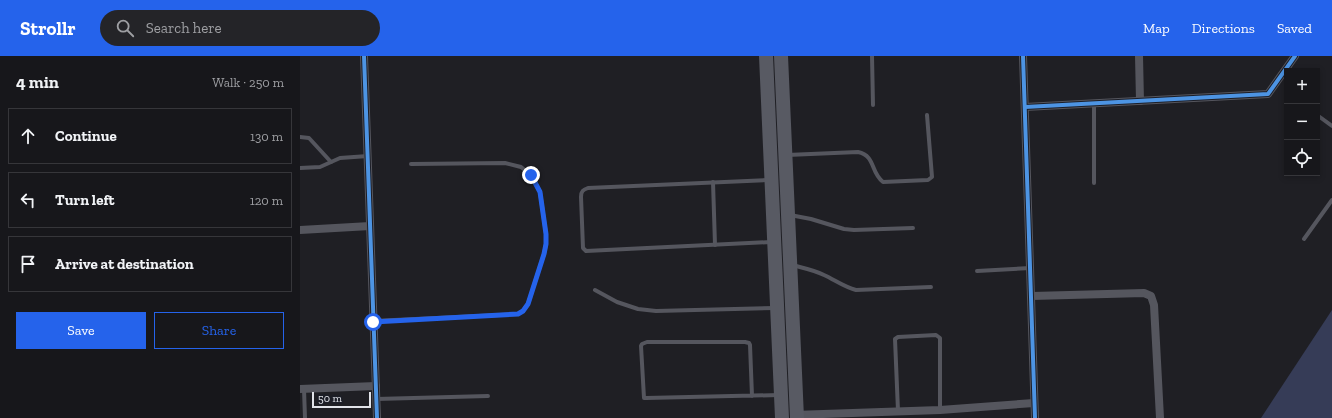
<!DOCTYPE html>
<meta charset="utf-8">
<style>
body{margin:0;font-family:"Zilla Slab",serif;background:#242428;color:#f1f3f6}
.controls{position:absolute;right:12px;top:12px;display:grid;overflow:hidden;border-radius:0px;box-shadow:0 2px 6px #0003}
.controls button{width:36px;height:36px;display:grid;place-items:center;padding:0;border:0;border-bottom:1px solid #36363a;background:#17171b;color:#f1f3f6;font:20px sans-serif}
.scale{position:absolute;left:12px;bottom:10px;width:59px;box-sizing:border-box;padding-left:4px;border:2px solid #e1e3e9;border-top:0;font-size:11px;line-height:14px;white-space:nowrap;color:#e1e3e9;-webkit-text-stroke:3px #1c1e27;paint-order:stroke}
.stop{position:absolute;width:12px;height:12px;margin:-9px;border:3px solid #2563eb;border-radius:50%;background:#fff}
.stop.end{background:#2563eb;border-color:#fff;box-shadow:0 1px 4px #0008}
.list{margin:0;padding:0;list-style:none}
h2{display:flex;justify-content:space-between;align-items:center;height:52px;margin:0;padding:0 16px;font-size:17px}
h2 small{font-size:13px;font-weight:400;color:#9e9fa3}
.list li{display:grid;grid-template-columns:26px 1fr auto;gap:12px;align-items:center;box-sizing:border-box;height:56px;margin:0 8px 8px;padding:0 8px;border:1px solid #36363a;border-radius:0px}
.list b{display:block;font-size:15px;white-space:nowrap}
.list em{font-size:13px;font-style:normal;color:#9e9fa3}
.actions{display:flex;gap:8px;padding:12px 16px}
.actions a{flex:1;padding:9px 0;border:1px solid #2563eb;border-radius:0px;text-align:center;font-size:14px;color:#2563eb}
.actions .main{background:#2563eb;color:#fff}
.icon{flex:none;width:22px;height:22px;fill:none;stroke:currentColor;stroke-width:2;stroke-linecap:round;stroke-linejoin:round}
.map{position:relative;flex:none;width:1032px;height:362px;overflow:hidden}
header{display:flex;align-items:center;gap:24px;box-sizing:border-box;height:56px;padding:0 20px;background:#2563eb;color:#fff}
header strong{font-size:19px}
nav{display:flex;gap:22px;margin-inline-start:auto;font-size:14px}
.search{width:280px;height:36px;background:#242428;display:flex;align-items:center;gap:10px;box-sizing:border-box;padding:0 14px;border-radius:22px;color:#9e9fa3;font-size:15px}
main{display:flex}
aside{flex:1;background:#17171b}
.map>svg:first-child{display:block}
.green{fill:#363c57}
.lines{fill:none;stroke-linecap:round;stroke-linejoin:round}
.service{stroke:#55565e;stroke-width:4}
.minor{stroke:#55565e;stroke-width:8}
.trunk{stroke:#585a63;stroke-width:14}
.cycleway-casing{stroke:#1c1e27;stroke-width:6}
.cycleway{stroke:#4d94e3;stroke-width:4}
.route{stroke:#2563eb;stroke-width:5}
</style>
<header>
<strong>Strollr</strong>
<div class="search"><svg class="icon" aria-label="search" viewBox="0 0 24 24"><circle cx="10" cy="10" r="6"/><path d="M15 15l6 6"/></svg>Search here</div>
<nav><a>Map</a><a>Directions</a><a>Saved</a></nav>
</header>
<main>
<aside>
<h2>4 min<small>Walk · 250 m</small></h2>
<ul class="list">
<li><svg class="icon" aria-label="ahead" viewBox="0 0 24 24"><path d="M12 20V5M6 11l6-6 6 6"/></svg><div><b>Continue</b></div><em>130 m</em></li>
<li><svg class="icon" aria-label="left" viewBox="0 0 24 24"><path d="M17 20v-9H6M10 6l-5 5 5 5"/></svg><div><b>Turn left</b></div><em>120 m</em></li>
<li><svg class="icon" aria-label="arrive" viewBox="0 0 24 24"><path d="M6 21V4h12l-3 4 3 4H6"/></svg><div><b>Arrive at destination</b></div></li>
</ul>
<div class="actions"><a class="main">Save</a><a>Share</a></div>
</aside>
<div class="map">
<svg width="1032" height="362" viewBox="0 0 1032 362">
<rect width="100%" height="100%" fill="#1f1f24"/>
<!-- green -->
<polygon class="green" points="1032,254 1032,362 961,362"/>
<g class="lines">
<!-- service -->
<g class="service">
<polyline points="572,0 573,49"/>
<polyline points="794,48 794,127"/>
<polyline points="1017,59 1032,70"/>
<polyline points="0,81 9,82 31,106"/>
<path d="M487,99L558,96C576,100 570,116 583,126L628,124L632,121L627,59"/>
<polyline points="0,112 20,111 40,102 68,100"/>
<path d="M470,124L288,132C283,134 281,135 281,141L283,192L286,195L471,186"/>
<polyline points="413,126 415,189"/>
<polyline points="490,159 511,163 544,173 554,174 613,172"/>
<polyline points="1004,183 1032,144"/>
<path d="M492,209C503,212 514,214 524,219C535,224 544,231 556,234L631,231"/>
<polyline points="677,215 730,212"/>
<polyline points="295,234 317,246 338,253 356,255 475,252"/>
<polyline points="73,265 218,258 223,255 228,248 244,198 246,188 246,178 240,136 231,119 221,111 205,107 111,108"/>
<polyline points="4,333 5,362"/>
<polyline points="452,340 450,289 449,287 445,286 347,286 342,288 341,290 344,342 346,342 479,339"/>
<polyline points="76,343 188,340"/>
<polyline points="598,355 595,283 598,281 636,279 640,282 640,354"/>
</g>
<!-- minor -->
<g class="minor">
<polyline points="64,0 77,362"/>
<polyline points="723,0 735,362"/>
<polyline points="839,0 840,45"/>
<polyline points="725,51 968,38 995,0"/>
<polyline points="0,174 70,170"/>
<polyline points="732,240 844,237 851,240 854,249 860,362"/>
<polyline points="0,333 76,330"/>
<polyline points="494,359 640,354 734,347"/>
</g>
<!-- trunk -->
<g class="trunk">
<polyline points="466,0 482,362"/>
<polyline points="481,0 497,362"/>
</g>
<defs>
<g id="cycleway">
<polyline points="64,0 77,362"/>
<polyline points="723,0 735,362"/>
<polyline points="725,51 968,38 995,0"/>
</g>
</defs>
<!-- cycleway casing -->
<use href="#cycleway" class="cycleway-casing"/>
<!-- cycleway -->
<use href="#cycleway" class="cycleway"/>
</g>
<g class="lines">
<!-- route -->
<polyline class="route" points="73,266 218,258 223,255 228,248 244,198 246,188 246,178 240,136 231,119"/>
</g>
</svg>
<div class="controls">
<button>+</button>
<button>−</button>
<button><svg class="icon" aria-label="locate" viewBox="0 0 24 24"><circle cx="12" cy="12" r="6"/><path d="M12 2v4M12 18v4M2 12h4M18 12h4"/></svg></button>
</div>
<div class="scale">50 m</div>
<div class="stop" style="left:73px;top:266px"></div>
<div class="stop end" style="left:231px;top:119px"></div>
</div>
</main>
